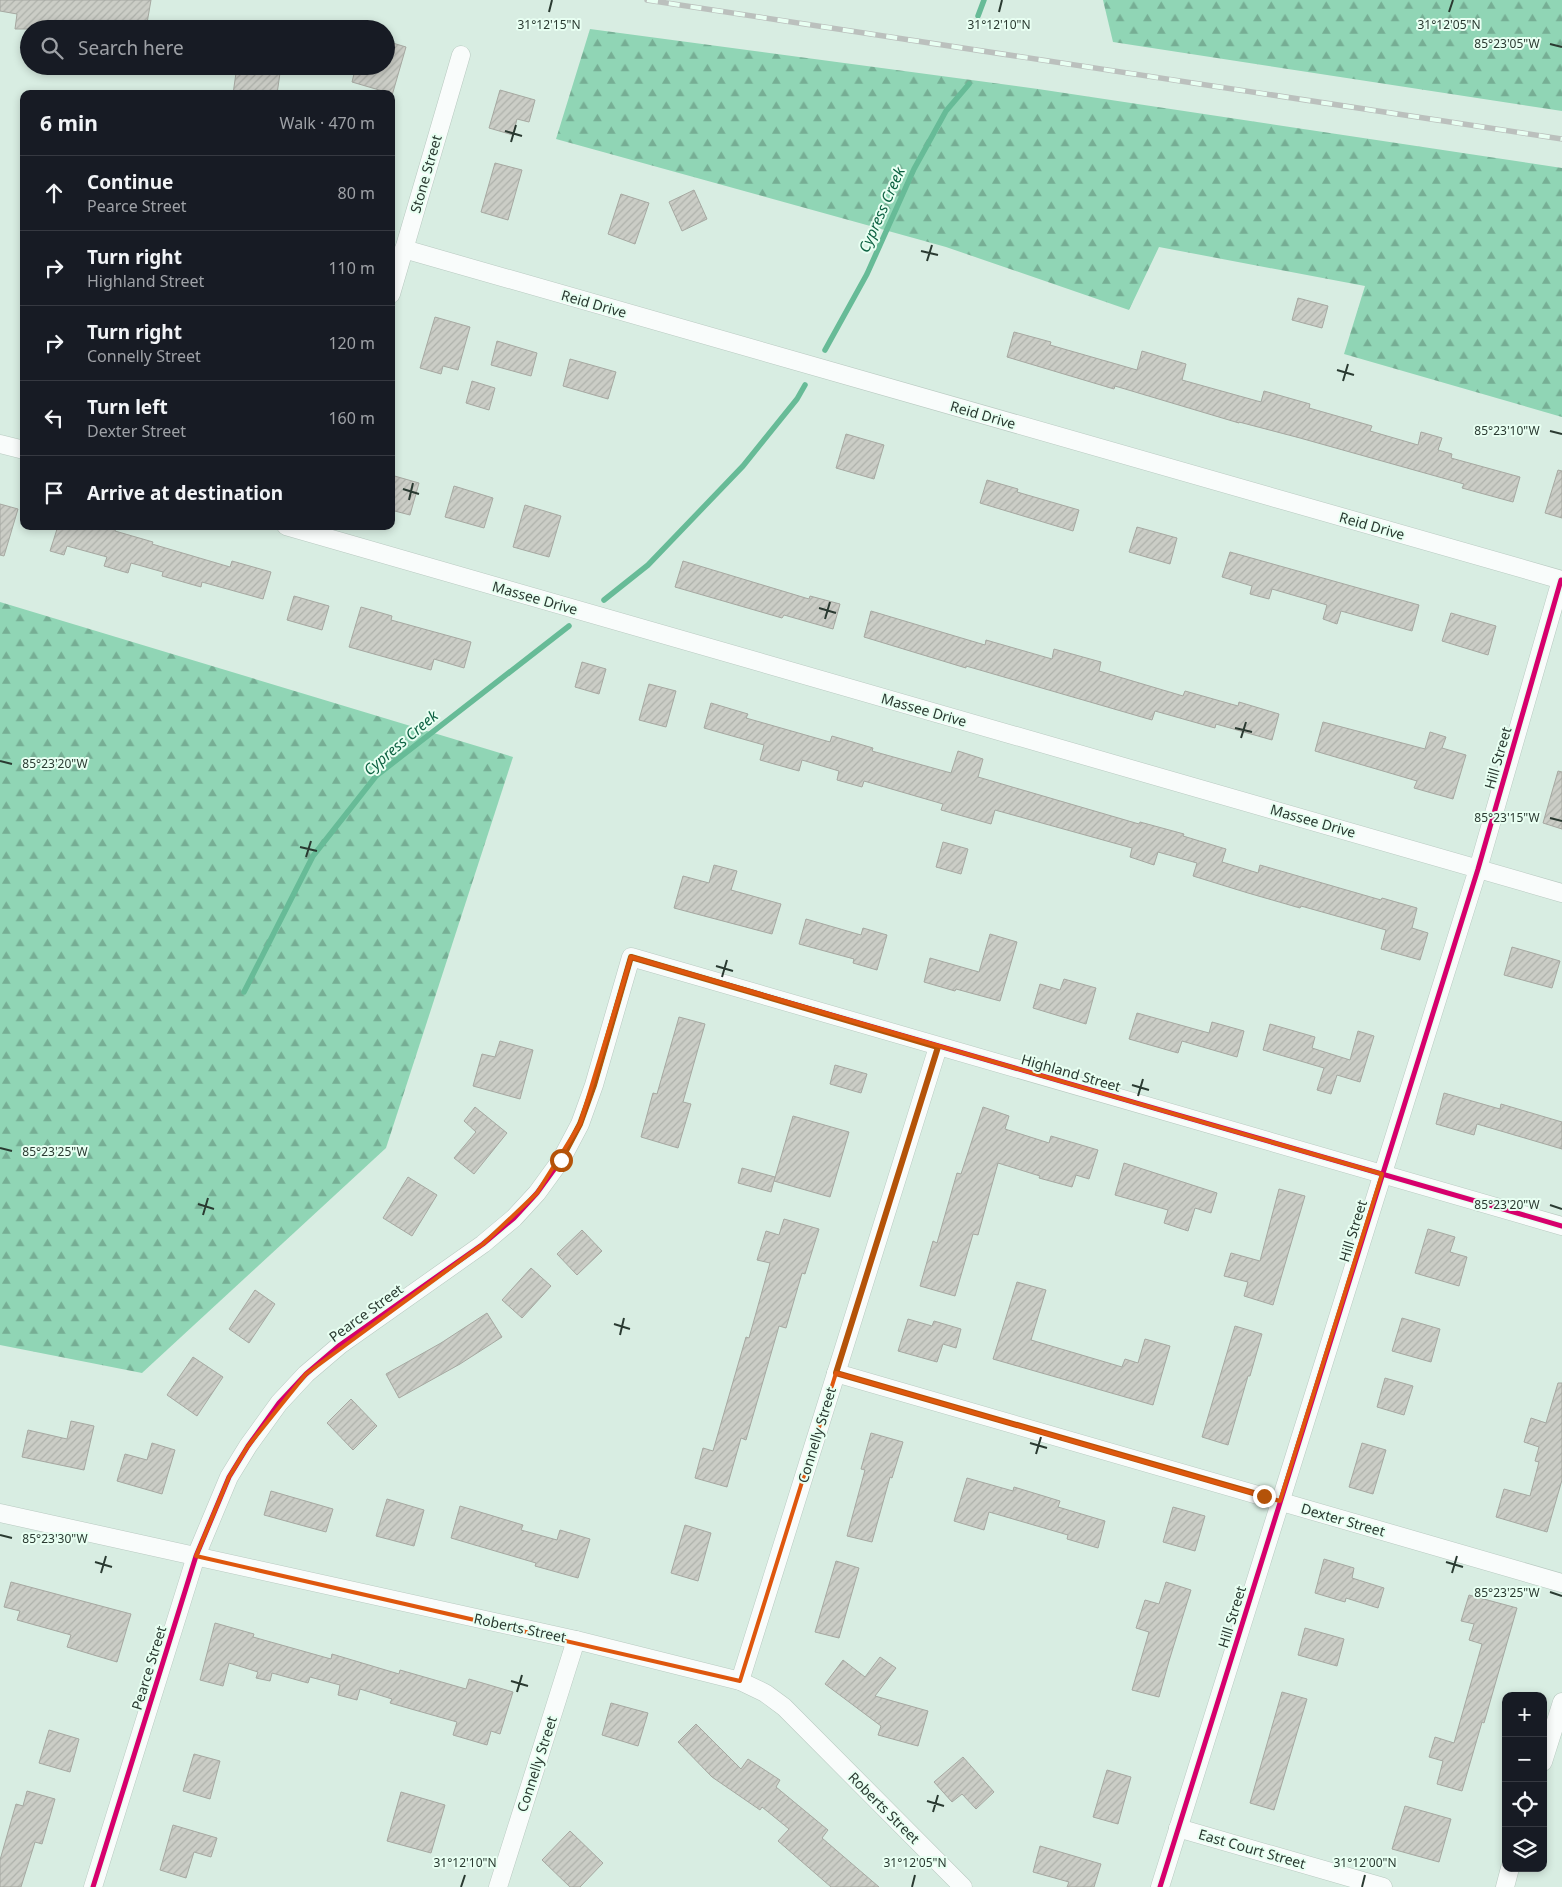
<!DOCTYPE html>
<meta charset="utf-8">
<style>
body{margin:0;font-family:"Noto Sans",sans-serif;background:#242831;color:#f1f3f6}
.controls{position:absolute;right:15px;bottom:15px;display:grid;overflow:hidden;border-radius:10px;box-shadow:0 2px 8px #0003}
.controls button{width:45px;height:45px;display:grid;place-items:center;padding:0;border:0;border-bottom:1px solid #363941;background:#171b24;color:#f1f3f6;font:25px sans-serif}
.stop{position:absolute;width:15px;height:15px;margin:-11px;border:4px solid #b45309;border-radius:50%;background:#fff}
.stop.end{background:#b45309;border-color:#fff;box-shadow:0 1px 5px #0008}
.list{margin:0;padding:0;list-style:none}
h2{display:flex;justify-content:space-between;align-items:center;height:65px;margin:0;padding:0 20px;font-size:21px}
h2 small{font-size:16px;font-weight:400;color:#9ea1a6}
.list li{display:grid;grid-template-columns:32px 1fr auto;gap:15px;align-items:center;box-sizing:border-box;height:75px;padding:0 20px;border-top:1px solid #363941}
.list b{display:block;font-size:19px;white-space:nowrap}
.list p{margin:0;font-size:16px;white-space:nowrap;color:#9ea1a6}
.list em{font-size:16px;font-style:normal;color:#9ea1a6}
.icon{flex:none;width:28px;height:28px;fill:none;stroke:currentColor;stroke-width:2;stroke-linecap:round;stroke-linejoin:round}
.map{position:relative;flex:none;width:1562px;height:1887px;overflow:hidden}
.search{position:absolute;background:#171b24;box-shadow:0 2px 8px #0003;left:20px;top:20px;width:375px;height:55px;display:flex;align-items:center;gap:12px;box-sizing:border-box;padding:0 18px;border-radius:28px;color:#9ea1a6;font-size:19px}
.panel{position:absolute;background:#171b24;box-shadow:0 2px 8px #0003;left:20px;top:90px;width:375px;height:440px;border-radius:10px}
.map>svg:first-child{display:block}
.forest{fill:url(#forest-firs)}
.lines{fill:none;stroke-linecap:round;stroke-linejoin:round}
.stream{stroke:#67bb97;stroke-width:5.5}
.building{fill:url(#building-hatch);stroke:#a6a8a1}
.street-casing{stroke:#b8c9c0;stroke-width:19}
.street{stroke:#f9fcfb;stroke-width:18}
.rail-casing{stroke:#bbc0bd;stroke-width:5.5}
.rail{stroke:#e8fff2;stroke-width:4;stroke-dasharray:11;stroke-linecap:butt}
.cycleway-casing{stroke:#e8fff2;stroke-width:8}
.cycleway{stroke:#d6006c;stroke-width:5}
.route{stroke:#b45309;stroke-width:6}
.marked{fill:none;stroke:#de570e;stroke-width:4;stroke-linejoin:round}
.ticks{fill:none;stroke:#2a3a31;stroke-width:2}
.labels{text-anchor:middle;stroke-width:4;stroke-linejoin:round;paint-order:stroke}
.street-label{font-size:14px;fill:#2a3a31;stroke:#e8fff2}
.water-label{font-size:15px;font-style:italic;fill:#0d6242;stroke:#e8fff2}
.ticks-label{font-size:12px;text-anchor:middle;fill:#2a3a31;stroke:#e8fff2;stroke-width:4;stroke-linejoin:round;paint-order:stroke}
</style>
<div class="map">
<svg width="1562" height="1887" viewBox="0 0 1562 1887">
<defs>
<pattern id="forest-firs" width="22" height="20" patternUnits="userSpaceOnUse" patternTransform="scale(1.25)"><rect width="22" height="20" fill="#90d5b5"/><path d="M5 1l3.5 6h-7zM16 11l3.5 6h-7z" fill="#76ae94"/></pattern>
<pattern id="building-hatch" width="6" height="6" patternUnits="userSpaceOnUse" patternTransform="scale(1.25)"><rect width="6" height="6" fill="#cbcdc6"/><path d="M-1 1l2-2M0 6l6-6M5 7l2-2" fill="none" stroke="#aeb1ab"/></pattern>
</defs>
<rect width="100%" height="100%" fill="#d8ede2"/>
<!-- forest -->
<g class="forest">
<polygon points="1103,0 1562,0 1562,111 1113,42"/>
<polygon points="590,29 1038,89 1562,168 1562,417 1344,354 1365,286 1159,247 1129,310 946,247 556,139"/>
<polygon points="0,602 513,757 386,1148 142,1373 0,1345"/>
</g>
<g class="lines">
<!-- stream -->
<g class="stream">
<polyline points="978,16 984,0"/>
<polyline points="825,350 867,274 914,169 946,111 969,84"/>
<polyline points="604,600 648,565 743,466 797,399 805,385"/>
<polyline points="244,992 313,856 376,776 569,626"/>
</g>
</g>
<!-- building -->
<g class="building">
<polygon points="0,0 151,0 146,29 15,29 17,14 0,11"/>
<polygon points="386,41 406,47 391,99 391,94 386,94 386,92 352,82 356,66 386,66"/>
<polygon points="237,66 281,66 277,94 233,94"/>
<polygon points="500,90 535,100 529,122 517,119 513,135 489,128"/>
<polygon points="495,163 522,170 508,220 481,212"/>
<polygon points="694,190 707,219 682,231 669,202"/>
<polygon points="621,194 649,203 635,244 608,234"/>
<polygon points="1298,298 1328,306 1322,328 1292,320"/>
<polygon points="435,317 470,327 458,370 443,366 441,374 420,368"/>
<polygon points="1014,332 1051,342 1050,345 1137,370 1142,351 1186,364 1182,380 1261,402 1264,391 1310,404 1309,408 1372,426 1370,431 1418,445 1421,432 1442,438 1438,450 1452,454 1451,458 1520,477 1513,502 1462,488 1464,484 1300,438 1239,422 1239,423 1115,386 1114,389 1007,357"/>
<polygon points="497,341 537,353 531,376 491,365"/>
<polygon points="570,359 616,372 608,399 563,386"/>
<polygon points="472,381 495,388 489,410 466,403"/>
<polygon points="846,434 884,445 874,479 836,468"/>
<polygon points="1558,470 1562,471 1562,518 1545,513"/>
<polygon points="391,475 419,483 410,515 391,510"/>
<polygon points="987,480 1018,489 1017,492 1079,510 1073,531 980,503"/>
<polygon points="454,486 493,498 484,528 445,517"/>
<polygon points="0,504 18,509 4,556 0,555"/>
<polygon points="525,505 561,516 549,557 513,547"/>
<polygon points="58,526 117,526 115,531 153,542 152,544 230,567 232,561 271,572 263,599 202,582 201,587 162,576 163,572 131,563 128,573 104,566 107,557 67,546 64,555 50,551"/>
<polygon points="1137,527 1177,538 1170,564 1129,552"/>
<polygon points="1230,552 1419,605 1412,631 1341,611 1337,624 1323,619 1327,605 1272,589 1269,599 1250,594 1252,586 1222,577"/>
<polygon points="683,561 809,599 810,596 840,604 833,629 784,615 782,618 675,587"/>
<polygon points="294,596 329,606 322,630 287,620"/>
<polygon points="361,607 392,616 391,620 471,642 464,668 434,659 431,670 349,647"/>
<polygon points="871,611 985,645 986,640 1052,659 1054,649 1101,662 1099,671 1183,696 1185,691 1238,706 1239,702 1279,714 1272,740 1216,724 1215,728 1155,711 1152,720 966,666 966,668 864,637"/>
<polygon points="1451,613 1496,626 1488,655 1442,641"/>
<polygon points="582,662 606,669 599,694 575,687"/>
<polygon points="649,684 676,691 666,727 639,720"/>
<polygon points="711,703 748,714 746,718 830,742 832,736 873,748 872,751 951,773 958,751 983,759 978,777 1139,824 1140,822 1184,834 1183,836 1226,849 1222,862 1258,873 1260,865 1381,900 1382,898 1417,908 1412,928 1428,933 1420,960 1381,949 1386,930 1301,906 1300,908 1248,893 1193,876 1197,863 1158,852 1154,865 1130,857 1132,848 995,810 991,824 941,810 943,804 864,781 862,787 837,780 839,771 802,760 799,771 760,760 764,745 704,728"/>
<polygon points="1323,722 1425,749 1430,732 1446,737 1442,748 1466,755 1453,799 1414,788 1417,781 1315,751"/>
<polygon points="1558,771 1562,772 1562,829 1543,823"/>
<polygon points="943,842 968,849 961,874 936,867"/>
<polygon points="714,865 737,871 731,890 781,904 772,934 674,908 683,876 709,883"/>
<polygon points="806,919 861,935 863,928 887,935 877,970 853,963 854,959 799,944"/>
<polygon points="990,934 1017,942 1000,1001 956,989 955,991 924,982 930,958 979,972"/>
<polygon points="1512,947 1560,961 1552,988 1504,975"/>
<polygon points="1064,979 1096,988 1086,1024 1033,1008 1040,984 1060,990"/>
<polygon points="1137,1013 1209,1033 1212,1022 1244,1031 1237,1057 1182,1041 1178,1053 1129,1039"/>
<polygon points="679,1017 705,1024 683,1102 691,1104 678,1148 641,1137 653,1093 657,1094"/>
<polygon points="1270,1024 1315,1037 1312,1048 1350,1060 1358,1031 1374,1036 1360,1082 1337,1075 1331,1094 1317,1090 1324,1068 1263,1050"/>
<polygon points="500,1041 533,1050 520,1099 473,1086 482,1054 495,1057"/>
<polygon points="835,1065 867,1074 861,1093 830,1084"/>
<polygon points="1444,1093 1500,1109 1501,1104 1562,1122 1562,1149 1477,1124 1474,1135 1436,1124"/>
<polygon points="475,1107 507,1133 474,1174 454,1158 476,1132 464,1121"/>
<polygon points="983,1107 1009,1116 1005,1129 1049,1143 1051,1136 1098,1150 1089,1179 1076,1175 1072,1187 1039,1178 1040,1176 998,1163 978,1235 973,1234 955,1296 920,1286 933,1241 937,1243 957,1173 961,1174"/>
<polygon points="793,1116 849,1132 830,1197 774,1181"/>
<polygon points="1124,1163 1217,1193 1211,1213 1195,1208 1188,1231 1164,1223 1168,1210 1115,1195"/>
<polygon points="742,1168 775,1177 771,1192 738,1183"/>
<polygon points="408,1177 437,1195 412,1236 383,1218"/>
<polygon points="1279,1189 1305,1196 1273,1305 1244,1296 1248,1282 1224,1276 1231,1253 1260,1261"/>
<polygon points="784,1219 819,1229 805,1274 802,1273 786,1328 779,1326 746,1440 741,1438 727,1487 695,1478 703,1448 713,1451 746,1337 749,1338 770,1263 757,1260 766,1231 779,1235"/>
<polygon points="1428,1229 1455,1237 1450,1252 1467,1257 1459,1286 1415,1273"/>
<polygon points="582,1230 602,1251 577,1275 557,1254"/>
<polygon points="531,1268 551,1286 522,1318 502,1300"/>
<polygon points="1017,1282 1046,1290 1031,1340 1122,1367 1125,1359 1138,1363 1145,1339 1170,1346 1153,1405 993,1359"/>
<polygon points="255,1290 275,1304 249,1343 229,1329"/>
<polygon points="487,1313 502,1337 460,1364 399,1398 386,1374 441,1343"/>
<polygon points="1402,1318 1440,1329 1431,1362 1392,1351"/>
<polygon points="908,1319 932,1326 934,1321 961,1329 956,1348 943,1344 937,1362 898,1351"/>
<polygon points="1235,1326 1262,1334 1250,1376 1248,1376 1228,1445 1202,1437"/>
<polygon points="193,1357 223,1377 197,1416 167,1395"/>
<polygon points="1385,1378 1413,1386 1404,1415 1377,1407"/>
<polygon points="1558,1383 1562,1383 1562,1480 1547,1532 1496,1517 1504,1489 1530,1496 1539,1462 1535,1461 1539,1447 1524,1442 1531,1418 1546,1423"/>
<polygon points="351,1399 377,1426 353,1450 327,1423"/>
<polygon points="71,1421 94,1426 84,1470 22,1457 28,1430 67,1439"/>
<polygon points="871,1433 903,1442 892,1478 890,1477 872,1542 847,1536 865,1470 861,1469"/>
<polygon points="152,1443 175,1450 162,1494 117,1481 125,1454 147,1460"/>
<polygon points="1362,1443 1386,1450 1373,1494 1349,1487"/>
<polygon points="967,1478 1013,1491 1014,1487 1060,1501 1058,1507 1105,1521 1098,1548 1067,1539 1068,1535 989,1512 984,1530 954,1521"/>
<polygon points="271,1491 333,1509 326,1532 264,1515"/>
<polygon points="387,1499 424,1510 414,1546 376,1536"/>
<polygon points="460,1506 523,1525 521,1530 557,1540 560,1530 590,1539 578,1578 535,1566 536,1563 451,1538"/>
<polygon points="1173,1507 1205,1516 1195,1551 1163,1542"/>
<polygon points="685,1525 711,1533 698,1581 671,1573"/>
<polygon points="1324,1559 1354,1568 1352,1578 1384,1588 1378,1608 1346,1598 1345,1602 1315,1593"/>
<polygon points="836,1561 859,1568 839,1638 815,1632"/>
<polygon points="11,1582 131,1614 117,1662 67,1647 71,1635 17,1620 20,1611 4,1607"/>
<polygon points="1166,1582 1191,1590 1169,1661 1159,1697 1132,1690 1149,1632 1136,1628 1145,1600 1159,1604"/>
<polygon points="1469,1595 1517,1608 1484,1723 1482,1722 1462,1791 1437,1784 1443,1761 1429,1757 1435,1737 1454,1743 1482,1644 1469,1640 1474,1624 1461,1621"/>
<polygon points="215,1623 254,1634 253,1637 331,1659 332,1654 399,1674 400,1670 466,1689 469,1679 513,1692 500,1734 491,1731 487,1745 453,1735 457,1722 390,1703 392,1699 360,1689 357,1700 338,1695 340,1685 310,1677 308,1683 272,1673 270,1681 256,1678 258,1672 229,1663 223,1686 200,1680"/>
<polygon points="1305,1628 1344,1639 1337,1666 1298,1655"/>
<polygon points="880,1657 896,1668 875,1696 928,1711 918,1746 878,1735 881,1726 825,1684 843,1660 865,1677"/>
<polygon points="1282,1692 1307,1699 1274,1810 1250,1803"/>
<polygon points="611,1703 648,1713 638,1746 602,1735"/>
<polygon points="696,1724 741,1769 748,1759 780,1780 776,1787 828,1830 822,1838 879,1887 831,1887 778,1841 789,1829 762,1807 760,1810 712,1777 678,1742"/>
<polygon points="49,1730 79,1739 70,1772 39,1763"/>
<polygon points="194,1754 220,1761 210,1799 183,1791"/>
<polygon points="963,1757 994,1792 976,1809 962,1794 952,1802 934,1782"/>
<polygon points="1107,1770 1131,1777 1118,1824 1093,1817"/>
<polygon points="27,1791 55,1799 42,1844 35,1842 21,1887 0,1887 0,1860 16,1804 23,1806"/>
<polygon points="401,1792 445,1805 431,1853 387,1841"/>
<polygon points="1405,1806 1451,1819 1439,1862 1392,1849"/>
<polygon points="173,1825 217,1838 211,1857 194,1852 186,1878 160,1870"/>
<polygon points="570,1831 603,1863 580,1887 570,1887 542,1860"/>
<polygon points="1040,1846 1101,1864 1094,1887 1067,1887 1069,1882 1033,1872"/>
</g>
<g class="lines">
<defs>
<g id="street">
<polyline points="404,249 1562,580"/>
<polyline points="391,294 461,55"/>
<polyline points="0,444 24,450"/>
<polyline points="286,526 1562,893"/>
<polyline points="836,1373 1562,1583"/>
<polyline points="0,1513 576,1640 740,1681 765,1693 784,1707 963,1887"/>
<polyline points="740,1681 938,1047"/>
<polyline points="1543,1762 1562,1702"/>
<polyline points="1178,1828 1383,1887"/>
<polyline points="93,1887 196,1556 229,1477 248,1446 279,1403 306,1374 340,1345 483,1244 514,1218 537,1193 561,1160 580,1124 594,1085 631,957 1562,1226"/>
<polyline points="498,1887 576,1640"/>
<polyline points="1160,1887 1478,869 1561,580"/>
<polyline points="1505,1887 1510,1868"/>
</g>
</defs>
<!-- street casing -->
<use href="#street" class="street-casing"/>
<!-- street -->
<use href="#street" class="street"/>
<defs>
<polyline id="rail" points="647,0 1562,139"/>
</defs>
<!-- rail casing -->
<use href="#rail" class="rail-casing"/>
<!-- rail -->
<use href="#rail" class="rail"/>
<defs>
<g id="cycleway">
<polyline points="93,1887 196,1556 229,1477 248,1446 279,1403 306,1374 340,1345 483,1244 514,1218 537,1193 561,1160 580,1124 594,1085 631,957 1562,1226"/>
<polyline points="1160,1887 1478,869 1561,580"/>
</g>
</defs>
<!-- cycleway casing -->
<use href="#cycleway" class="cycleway-casing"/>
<!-- cycleway -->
<use href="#cycleway" class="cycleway"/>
</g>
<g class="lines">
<!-- route -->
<polyline class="route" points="561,1160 580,1124 594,1085 631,957 938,1047 836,1373 1264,1496"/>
</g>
<!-- marked area -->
<path class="marked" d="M631,957L1382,1174L1280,1501L836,1373L740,1681L196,1556L229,1477L248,1446L306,1374L483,1244L537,1193L580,1124Z"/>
<!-- ticks -->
<path class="ticks" d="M549,12L552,0M999,12L1002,0M1449,12L1453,0M1550,44L1562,47M505,131L522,136M511,142L516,125M921,251L938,255M927,261L932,245M1337,370L1354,375M1343,381L1348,364M1550,431L1562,434M403,489L419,494M409,500L413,483M819,608L836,613M825,619L830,602M1235,728L1252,732M1241,738L1246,722M0,761L12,764M1550,818L1562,821M300,847L317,851M306,857L311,841M716,966L733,971M722,977L727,960M1132,1085L1149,1090M1138,1096L1143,1079M0,1148L12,1151M198,1204L214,1209M1550,1205L1562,1209M203,1215L208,1198M614,1324L630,1329M620,1335L624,1318M1030,1443L1047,1448M1036,1454L1041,1437M0,1535L12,1538M95,1562L112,1567M1446,1562L1463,1567M101,1573L106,1556M1452,1573L1457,1556M1550,1592L1562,1596M511,1681L528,1686M517,1692L522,1675M927,1801L944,1806M933,1812L938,1795M461,1887L465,1875M912,1887L915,1875M1362,1887L1365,1875"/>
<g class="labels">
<!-- street labels -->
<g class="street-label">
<text transform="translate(426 174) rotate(-74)" y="5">Stone Street</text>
<text transform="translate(594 304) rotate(16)" y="5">Reid Drive</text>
<text transform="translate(983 415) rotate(16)" y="5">Reid Drive</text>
<text transform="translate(1372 526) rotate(16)" y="5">Reid Drive</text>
<text transform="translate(535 598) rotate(16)" y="5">Massee Drive</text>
<text transform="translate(924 710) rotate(16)" y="5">Massee Drive</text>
<text transform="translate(1498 758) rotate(-74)" y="5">Hill Street</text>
<text transform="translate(1313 821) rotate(16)" y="5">Massee Drive</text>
<text transform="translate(1071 1073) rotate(16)" y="5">Highland Street</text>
<text transform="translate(1353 1231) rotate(-73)" y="5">Hill Street</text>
<text transform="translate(366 1313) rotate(-36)" y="5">Pearce Street</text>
<text transform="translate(817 1435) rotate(-73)" y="5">Connelly Street</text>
<text transform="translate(1343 1520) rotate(16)" y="5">Dexter Street</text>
<text transform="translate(1232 1617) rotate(-73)" y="5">Hill Street</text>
<text transform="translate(520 1628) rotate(12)" y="5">Roberts Street</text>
<text transform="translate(149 1668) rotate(-73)" y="5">Pearce Street</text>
<text transform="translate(537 1764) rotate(-72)" y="5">Connelly Street</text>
<text transform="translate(884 1808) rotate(45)" y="5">Roberts Street</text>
<text transform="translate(1252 1849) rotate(16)" y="5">East Court Street</text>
</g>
<!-- water labels -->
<g class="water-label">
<text transform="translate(882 210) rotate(-66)" y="5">Cypress Creek</text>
<text transform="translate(401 743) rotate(-40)" y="5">Cypress Creek</text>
</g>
</g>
<g class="ticks-label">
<text x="549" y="29">31°12'15"N</text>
<text x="999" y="29">31°12'10"N</text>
<text x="1449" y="29">31°12'05"N</text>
<text x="1507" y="48">85°23'05"W</text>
<text x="1507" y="435">85°23'10"W</text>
<text x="55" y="768">85°23'20"W</text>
<text x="1507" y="822">85°23'15"W</text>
<text x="55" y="1156">85°23'25"W</text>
<text x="1507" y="1209">85°23'20"W</text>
<text x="55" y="1543">85°23'30"W</text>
<text x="1507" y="1597">85°23'25"W</text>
<text x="465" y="1867">31°12'10"N</text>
<text x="915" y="1867">31°12'05"N</text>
<text x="1365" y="1867">31°12'00"N</text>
</g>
</svg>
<div class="controls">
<button>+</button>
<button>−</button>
<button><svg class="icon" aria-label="locate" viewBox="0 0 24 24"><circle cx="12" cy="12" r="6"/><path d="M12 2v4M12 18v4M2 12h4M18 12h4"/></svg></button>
<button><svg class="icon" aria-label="layers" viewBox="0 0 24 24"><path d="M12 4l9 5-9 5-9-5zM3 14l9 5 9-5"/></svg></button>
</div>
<div class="stop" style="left:561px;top:1160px"></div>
<div class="stop end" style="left:1264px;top:1496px"></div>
<div class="search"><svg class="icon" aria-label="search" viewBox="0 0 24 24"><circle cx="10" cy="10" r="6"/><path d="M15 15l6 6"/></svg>Search here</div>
<section class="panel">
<h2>6 min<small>Walk · 470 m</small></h2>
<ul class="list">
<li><svg class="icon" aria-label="ahead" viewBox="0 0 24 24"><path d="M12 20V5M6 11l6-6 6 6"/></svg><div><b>Continue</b><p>Pearce Street</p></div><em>80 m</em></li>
<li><svg class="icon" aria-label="right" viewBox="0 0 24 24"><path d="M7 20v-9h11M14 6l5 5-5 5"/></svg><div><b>Turn right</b><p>Highland Street</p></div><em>110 m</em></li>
<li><svg class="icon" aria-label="right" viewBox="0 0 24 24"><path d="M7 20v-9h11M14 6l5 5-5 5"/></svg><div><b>Turn right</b><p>Connelly Street</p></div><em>120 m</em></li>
<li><svg class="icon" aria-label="left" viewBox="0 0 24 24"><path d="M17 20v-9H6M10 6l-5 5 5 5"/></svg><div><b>Turn left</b><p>Dexter Street</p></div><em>160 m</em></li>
<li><svg class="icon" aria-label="arrive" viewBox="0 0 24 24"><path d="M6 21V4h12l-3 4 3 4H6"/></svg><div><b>Arrive at destination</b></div></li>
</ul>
</section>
</div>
